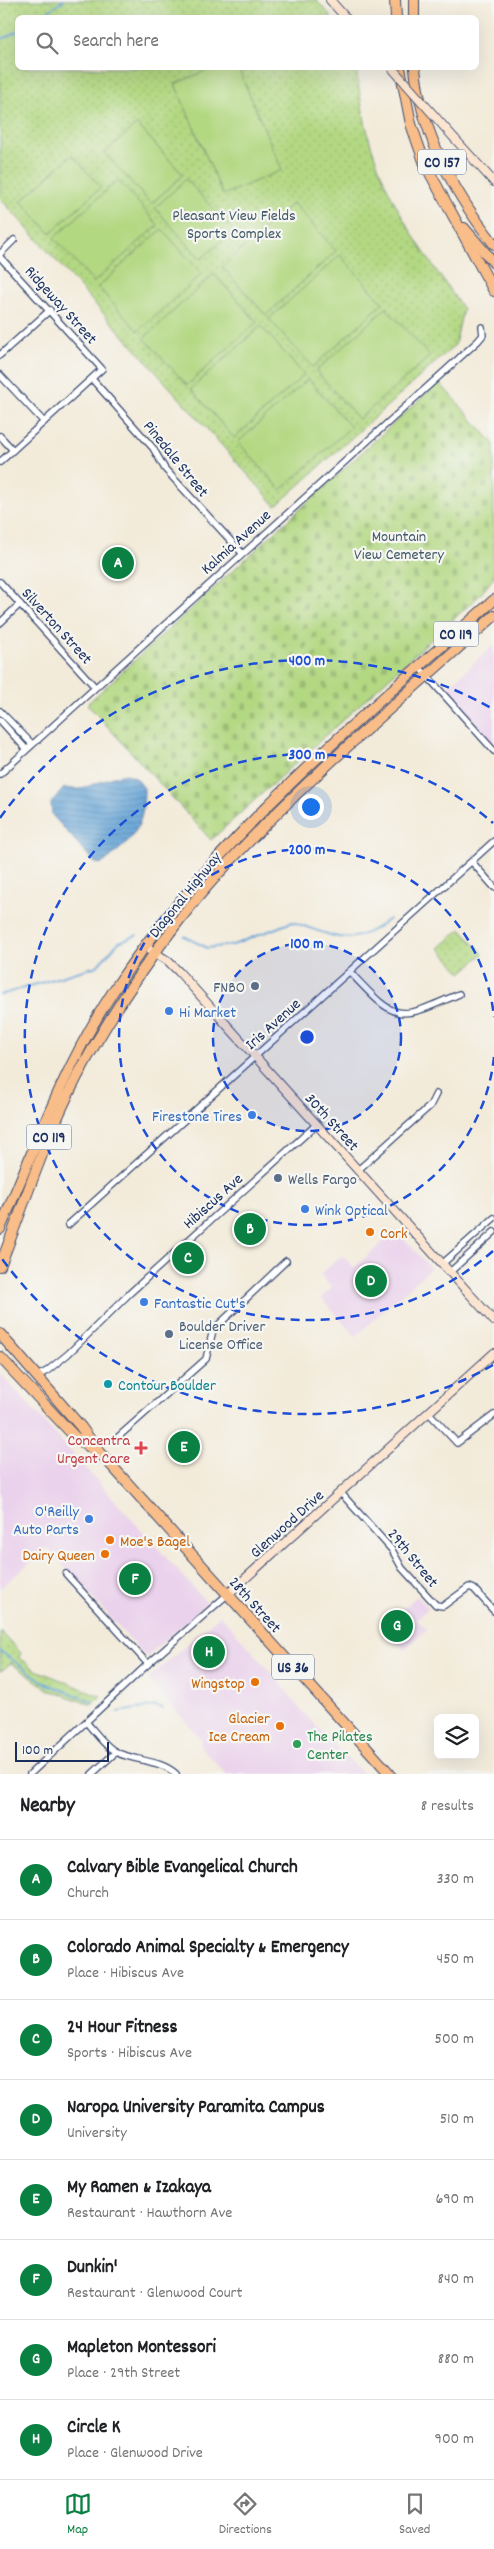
<!DOCTYPE html>
<meta charset="utf-8">
<style>
body{margin:0;font-family:Dekko,sans-serif;background:#f2f2f2;color:#202124}
.controls{position:absolute;right:15px;bottom:15px;display:grid;overflow:hidden;border-radius:8px;box-shadow:0 5px 20px #0002}
.controls button{width:45px;height:45px;display:grid;place-items:center;padding:0;border:0;border-bottom:1px solid #e0e0e0;background:#fff;color:#202124;font:25px sans-serif}
.scale{position:absolute;left:15px;bottom:12px;width:94px;box-sizing:border-box;padding-left:5px;border:2px solid #1b2f5e;border-top:0;font-size:14px;line-height:18px;white-space:nowrap;color:#1b2f5e;-webkit-text-stroke:4px #f6f6f2;paint-order:stroke}
.you{position:absolute;left:310px;top:806px;width:18px;height:18px;margin:-12px;border:4px solid #fff;border-radius:50%;background:#1a73e8;box-shadow:0 0 0 8px #1a73e833}
.badge{display:grid;place-items:center;width:32px;height:32px;border-radius:50%;background:#0b8043;color:#fff;font-size:16px;font-weight:700}
.pin{position:absolute;translate:-50% -50%;border:2px solid #fff;box-shadow:0 1px 5px #0006}
.list{margin:0;padding:0;list-style:none}
h2{display:flex;justify-content:space-between;align-items:center;height:65px;margin:0;padding:0 20px;font-size:21px}
h2 small{font-size:16px;font-weight:400;color:#757577}
.list li{display:grid;grid-template-columns:32px 1fr auto;gap:15px;align-items:center;box-sizing:border-box;height:80px;padding:0 20px;border-top:1px solid #e0e0e0}
.list b{display:block;font-size:19px;white-space:nowrap}
.list p{margin:0;font-size:16px;white-space:nowrap;color:#757577}
.list em{font-size:16px;font-style:normal;color:#757577}
.icon{flex:none;width:28px;height:28px;fill:none;stroke:currentColor;stroke-width:2;stroke-linecap:round;stroke-linejoin:round}
.map{position:relative;flex:none;width:494px;height:1774px;overflow:hidden}
.search{position:absolute;background:#fff;box-shadow:0 5px 20px #0002;left:15px;right:15px;top:15px;height:55px;display:flex;align-items:center;gap:12px;box-sizing:border-box;padding:0 18px;border-radius:8px;color:#757577;font-size:19px}
.sheet{height:705px;background:#fff}
nav{display:flex;justify-content:space-around;align-items:center;box-sizing:border-box;height:70px;border-top:1px solid #e0e0e0;background:#fff;font-size:14px;color:#757577}
nav a{display:grid;justify-items:center;gap:2px}
nav .on{color:#0b8043}
.map>svg:first-child{display:block}
.built{fill:#ead1ec}
.grass{fill:url(#grass-dots);stroke:#678470}
.cemetery{fill:url(#cemetery-stones);stroke:#678470}
.pitch{fill:#b3d882;stroke:#678470}
.water{fill:url(#water-rules);stroke:#40699a}
.lines{fill:none;stroke-linecap:round;stroke-linejoin:round}
.stream{stroke:#64a3d6;stroke-width:2}
.street-casing{stroke:#3b4b71;stroke-width:8}
.secondary-casing{stroke:#3b4b71;stroke-width:10}
.highway-casing{stroke:#3b4b71;stroke-width:12}
.street{stroke:#fff;stroke-width:5.5}
.secondary{stroke:#fce5d0;stroke-width:8}
.highway{stroke:#f8bd89;stroke-width:10}
.secondary-bridge-casing{stroke:#3b4b71;stroke-width:10;stroke-linecap:butt}
.secondary-bridge{stroke:#fce5d0;stroke-width:8}
.ring{fill:none;stroke:#1d4ed8;stroke-width:2.5;stroke-dasharray:9 6}
.service-dot{fill:#5c6f8a;stroke:#f6f6f2;stroke-width:2}
.shop-dot{fill:#3f7fe0;stroke:#f6f6f2;stroke-width:2}
.food-dot{fill:#e8710a;stroke:#f6f6f2;stroke-width:2}
.culture-dot{fill:#0f9aa8;stroke:#f6f6f2;stroke-width:2}
.health-dot{fill:#e0444e;stroke:#f6f6f2;stroke-width:2}
.leisure-dot{fill:#2e9e5b;stroke:#f6f6f2;stroke-width:2}
.labels{text-anchor:middle;stroke-width:4.5;stroke-linejoin:round;paint-order:stroke}
.shield{fill:#f6f6f2;stroke:#5d6b8a;stroke-width:1}
.shield-label{font-size:15px;font-weight:bold;fill:#1b2f5e}
.park-label{font-size:16px;fill:#415967;stroke:#f6f6f2}
.street-label{font-size:16px;fill:#1b2f5e;stroke:#f6f6f2}
.service-label{font-size:16px;fill:#4e5e75;stroke:#f6f6f2;text-anchor:start}
.shop-label{font-size:16px;fill:#366cbe;stroke:#f6f6f2;text-anchor:start}
.food-label{font-size:16px;fill:#c56008;stroke:#f6f6f2;text-anchor:end}
.culture-label{font-size:16px;fill:#0d838f;stroke:#f6f6f2;text-anchor:start}
.health-label{font-size:16px;fill:#be3a42;stroke:#f6f6f2;text-anchor:end}
.leisure-label{font-size:16px;fill:#27864d;stroke:#f6f6f2;text-anchor:start}
.centre{fill:#1d4ed8;stroke:#f6f6f2;stroke-width:2.5}
.ring-label{font-size:15px;text-anchor:middle;font-weight:bold;fill:#1d4ed8;stroke:#f6f6f2;stroke-width:4.5;stroke-linejoin:round;paint-order:stroke}
</style>
<div class="map">
<svg width="494" height="1774" viewBox="0 0 494 1774">
<defs>
<pattern id="grass-dots" width="8" height="8" patternUnits="userSpaceOnUse" patternTransform="scale(1.25)"><rect width="8" height="8" fill="#b3d882"/><path d="M2 2h.1M6 6h.1" fill="none" stroke="#99ba73" stroke-width="1.8" stroke-linecap="round"/></pattern>
<pattern id="cemetery-stones" width="16" height="16" patternUnits="userSpaceOnUse" patternTransform="scale(1.25)"><rect width="16" height="16" fill="#b3d882"/><path d="M2 7V4a2 2 0 0 1 4 0v3zM10 15v-3a2 2 0 0 1 4 0v3z" fill="#99ba73"/></pattern>
<pattern id="water-rules" width="6" height="5" patternUnits="userSpaceOnUse" patternTransform="scale(1.25)"><rect width="6" height="5" fill="#64a3d6"/><path d="M0 2.5h6" fill="none" stroke="#5285b1"/></pattern>
</defs>
<rect width="100%" height="100%" fill="#f6f6f2"/>
<filter id="ink" filterUnits="userSpaceOnUse"><feTurbulence type="fractalNoise" baseFrequency=".02" numOctaves="2"/><feDisplacementMap in="SourceGraphic" scale="10" xChannelSelector="R" yChannelSelector="G"/><feConvolveMatrix kernelMatrix="1 2 1 2 8 2 1 2 1" color-interpolation-filters="sRGB"/></filter>
<filter id="wash" filterUnits="userSpaceOnUse"><feTurbulence type="fractalNoise" baseFrequency=".0096" numOctaves="4" result="noise"/><feDisplacementMap in="SourceGraphic" scale="20" xChannelSelector="R" yChannelSelector="G"/><feGaussianBlur stdDeviation="1.12" result="paint"/><feColorMatrix in="noise" values="0 0 0 0 0 0 0 0 0 0 0 0 0 0 0 0 0 1.4 0 .05"/><feComposite in="paint" operator="in"/></filter>
<g filter="url(#wash)">
<rect width="100%" height="100%" fill="#f3ebda"/>
<!-- built -->
<g class="built">
<polygon points="494,645 494,746 444,690"/>
<polygon points="396,1230 431,1268 356,1336 321,1298 332,1288 320,1275 342,1255 354,1268"/>
<polygon points="0,1373 207,1603 146,1657 47,1547 0,1589"/>
<polygon points="417,1596 428,1608 417,1619 427,1629 404,1650 383,1627"/>
<polygon points="220,1615 283,1686 297,1706 363,1774 226,1774 200,1746 201,1739 148,1679"/>
</g>
<!-- grass -->
<g class="grass">
<path d="M15,0H316L332,17L18,18V68H356C360,97 365,129 375,157C394,213 430,261 463,309L455,345L276,506L0,198V4Z"/>
<polygon points="461,929 483,954 461,973 439,948"/>
<polygon points="0,1631 21,1653 19,1657 36,1670 101,1696 92,1705 49,1690 11,1663 0,1672"/>
</g>
<!-- cemetery -->
<polygon class="cemetery" points="439,382 494,444 494,577 481,594 211,840 87,704"/>
<!-- pitch -->
<g class="pitch">
<polygon points="212,68 238,68 282,170 223,195 175,84"/>
<polygon points="137,124 183,175 151,204 105,153"/>
<polygon points="72,155 101,187 50,233 21,201"/>
<polygon points="186,179 233,231 201,259 155,208"/>
<polygon points="118,180 158,225 94,282 54,238"/>
<polygon points="293,203 336,251 266,315 222,267"/>
<polygon points="162,229 202,274 138,331 98,287"/>
<polygon points="340,255 383,303 313,367 269,319"/>
<polygon points="214,274 257,322 187,385 144,338"/>
<polygon points="386,308 430,356 359,419 316,371"/>
<polygon points="261,326 304,375 234,438 191,389"/>
<polygon points="308,379 351,427 281,490 238,442"/>
</g>
<!-- water -->
<path class="water" d="M127,774L136,778L144,788C144,830 134,838 102,864L95,863L52,815L51,803L64,788L80,789L116,776Z"/>
<g class="lines">
<!-- stream -->
<g class="stream">
<polyline points="39,18 64,0"/>
<polyline points="0,40 18,31"/>
<path d="M184,936L207,948L233,945L292,922C336,936 349,950 389,919"/>
<polyline points="0,995 97,966 119,942 137,935"/>
<polyline points="0,1651 45,1683 93,1702"/>
<polyline points="118,1712 155,1706 163,1709"/>
</g>
</g>
</g>
<g filter="url(#ink)">
<g class="lines">
<defs>
<g id="street">
<polyline points="0,254 14,240"/>
<polyline points="0,257 102,369 0,462"/>
<polyline points="0,355 50,310"/>
<polyline points="0,375 44,422"/>
<polyline points="92,379 153,448 165,469 242,553"/>
<polyline points="0,436 13,450"/>
<polyline points="0,582 95,687"/>
<polyline points="0,623 20,604"/>
<polyline points="419,667 494,751"/>
<polyline points="0,711 32,744"/>
<polyline points="0,720 26,749"/>
<polyline points="0,774 478,341 483,335 482,327"/>
<polyline points="472,862 494,887"/>
<path d="M350,972C397,1022 396,1022 459,994"/>
<polyline points="358,1170 430,1106 436,1094"/>
<polyline points="68,1225 494,841"/>
<polyline points="442,1264 494,1218"/>
<polyline points="450,1272 494,1232"/>
<polyline points="37,1376 47,1371 68,1354 130,1293 317,1124"/>
<polyline points="429,1413 457,1443 494,1415"/>
<polyline points="117,1438 206,1359 213,1330 286,1261"/>
<polyline points="341,1493 392,1550 402,1568 436,1605 443,1606 469,1587 474,1589 494,1611"/>
<polyline points="66,1574 148,1664"/>
<path d="M87,1723C95,1732 106,1748 118,1753C136,1761 161,1760 176,1774"/>
<polyline points="30,1774 148,1664 227,1595"/>
<polyline points="92,1774 116,1752"/>
</g>
<g id="secondary">
<polyline points="330,0 346,18"/>
<polyline points="455,139 494,182"/>
<polyline points="146,947 168,961 179,972 494,1321"/>
<polyline points="227,1595 494,1353"/>
</g>
<g id="highway">
<polyline points="395,0 396,18"/>
<polyline points="414,18 414,0"/>
<polyline points="400,68 411,124 425,164 494,291"/>
<path d="M415,68C421,133 454,193 494,244"/>
<polyline points="464,228 494,263"/>
<path d="M0,1229C35,1147 65,1065 114,990C214,838 359,720 494,600"/>
<path d="M0,1266C25,1202 45,1138 77,1077C113,1009 165,933 217,875C302,782 400,700 494,616"/>
<polyline points="0,1334 81,1427 99,1452"/>
<polyline points="0,1357 75,1437 103,1456 390,1774"/>
</g>
</defs>
<!-- street casing -->
<use href="#street" class="street-casing"/>
<!-- secondary casing -->
<use href="#secondary" class="secondary-casing"/>
<!-- highway casing -->
<use href="#highway" class="highway-casing"/>
<!-- street -->
<use href="#street" class="street"/>
<!-- secondary -->
<use href="#secondary" class="secondary"/>
<!-- highway -->
<use href="#highway" class="highway"/>
<defs>
<polyline id="secondary-bridge" points="392,68 455,139"/>
</defs>
<!-- secondary-bridge casing -->
<use href="#secondary-bridge" class="secondary-bridge-casing"/>
<!-- secondary-bridge -->
<use href="#secondary-bridge" class="secondary-bridge"/>
</g>
</g>
<!-- distance rings -->
<circle cx="307" cy="1037" r="94" fill="#1d4ed8" fill-opacity=".12"/>
<g class="ring">
<circle cx="307" cy="1037" r="94"/>
<path d="M494 1057A188 188 0 1 1 494 1017"/>
<path d="M493 1251A283 283 0 1 1 493 823"/>
<path d="M493 1365A377 377 0 0 1 0 1256M0 818A377 377 0 0 1 493 709"/>
</g>
<!-- markers -->
<g class="service-dot">
<circle cx="255" cy="986" r="5"/>
<circle cx="278" cy="1178" r="5"/>
<circle cx="169" cy="1334" r="5"/>
</g>
<g class="shop-dot">
<circle cx="169" cy="1011" r="5"/>
<circle cx="252" cy="1115" r="5"/>
<circle cx="305" cy="1209" r="5"/>
<circle cx="144" cy="1302" r="5"/>
<circle cx="89" cy="1519" r="5"/>
</g>
<g class="food-dot">
<circle cx="370" cy="1232" r="5"/>
<circle cx="110" cy="1540" r="5"/>
<circle cx="105" cy="1554" r="5"/>
<circle cx="255" cy="1682" r="5"/>
<circle cx="280" cy="1726" r="5"/>
</g>
<circle class="culture-dot" cx="108" cy="1384" r="5"/>
<path class="health-dot" d="M138.5 1440.5h5v5h5v5h-5v5h-5v-5h-5v-5h5z"/>
<circle class="leisure-dot" cx="297" cy="1744" r="5"/>
<g class="labels">
<!-- shield labels -->
<g class="shield">
<rect x="418" y="149.5" width="48" height="25" rx="4"/>
<rect x="433.5" y="621.5" width="45" height="25" rx="4"/>
<rect x="26.5" y="1124.5" width="45" height="25" rx="4"/>
<rect x="272" y="1654.5" width="42" height="25" rx="4"/>
</g>
<g class="shield-label">
<text x="442" y="167">CO 157</text>
<text x="456" y="639">CO 119</text>
<text x="49" y="1142">CO 119</text>
<text x="293" y="1672">US 36</text>
</g>
<!-- park labels -->
<g class="park-label">
<text x="234" y="220">Pleasant View Fields<tspan x="234" dy="18">Sports Complex</tspan></text>
<text x="399" y="541">Mountain<tspan x="399" dy="18">View Cemetery</tspan></text>
</g>
<!-- street labels -->
<g class="street-label">
<text transform="translate(62 304) rotate(48)" y="6">Ridgeway Street</text>
<text transform="translate(177 458) rotate(51)" y="6">Pinedale Street</text>
<text transform="translate(235 541) rotate(-42)" y="6">Kalmia Avenue</text>
<text transform="translate(58 625) rotate(48)" y="6">Silverton Street</text>
<text transform="translate(184 894) rotate(-51)" y="6">Diagonal Highway</text>
<text transform="translate(272 1023) rotate(-42)" y="6">Iris Avenue</text>
<text transform="translate(333 1121) rotate(48)" y="6">30th Street</text>
<text transform="translate(212 1200) rotate(-42)" y="6">Hibiscus Ave</text>
<text transform="translate(286 1523) rotate(-42)" y="6">Glenwood Drive</text>
<text transform="translate(414 1557) rotate(51)" y="6">29th Street</text>
<text transform="translate(256 1604) rotate(48)" y="6">28th Street</text>
</g>
<!-- service labels -->
<g class="service-label">
<text x="245" y="992" text-anchor="end">FNBO</text>
<text x="288" y="1184">Wells Fargo</text>
<text x="179" y="1331">Boulder Driver<tspan x="179" dy="18">License Office</tspan></text>
</g>
<!-- shop labels -->
<g class="shop-label">
<text x="179" y="1017">Hi Market</text>
<text x="242" y="1121" text-anchor="end">Firestone Tires</text>
<text x="315" y="1215">Wink Optical</text>
<text x="154" y="1308">Fantastic Cut's</text>
<text x="79" y="1516" text-anchor="end">O'Reilly<tspan x="79" dy="18">Auto Parts</tspan></text>
</g>
<!-- food labels -->
<g class="food-label">
<text x="380" y="1238" text-anchor="start">Cork</text>
<text x="120" y="1546" text-anchor="start">Moe's Bagel</text>
<text x="95" y="1560">Dairy Queen</text>
<text x="245" y="1688">Wingstop</text>
<text x="270" y="1723">Glacier<tspan x="270" dy="18">Ice Cream</tspan></text>
</g>
<!-- culture labels -->
<g class="culture-label">
<text x="118" y="1390">Contour Boulder</text>
</g>
<!-- health labels -->
<g class="health-label">
<text x="130" y="1445">Concentra<tspan x="130" dy="18">Urgent Care</tspan></text>
</g>
<!-- leisure labels -->
<g class="leisure-label">
<text x="307" y="1741">The Pilates<tspan x="307" dy="18">Center</tspan></text>
</g>
</g>
<circle cx="307" cy="1037" r="8" class="centre"/>
<g class="ring-label">
<text x="307" y="665">400 m</text>
<text x="307" y="759">300 m</text>
<text x="307" y="854">200 m</text>
<text x="307" y="948">100 m</text>
</g>
</svg>
<div class="controls">
<button><svg class="icon" aria-label="layers" viewBox="0 0 24 24"><path d="M12 4l9 5-9 5-9-5zM3 14l9 5 9-5"/></svg></button>
</div>
<div class="scale">100 m</div>
<div class="you"></div>
<div class="pin badge" style="left:118px;top:563px">A</div>
<div class="pin badge" style="left:250px;top:1229px">B</div>
<div class="pin badge" style="left:188px;top:1258px">C</div>
<div class="pin badge" style="left:371px;top:1281px">D</div>
<div class="pin badge" style="left:184px;top:1447px">E</div>
<div class="pin badge" style="left:135px;top:1579px">F</div>
<div class="pin badge" style="left:397px;top:1626px">G</div>
<div class="pin badge" style="left:209px;top:1652px">H</div>
<div class="search"><svg class="icon" aria-label="search" viewBox="0 0 24 24"><circle cx="10" cy="10" r="6"/><path d="M15 15l6 6"/></svg>Search here</div>
</div>
<section class="sheet">
<h2>Nearby<small>8 results</small></h2>
<ul class="list">
<li><span class="badge">A</span><div><b>Calvary Bible Evangelical Church</b><p>Church</p></div><em>330 m</em></li>
<li><span class="badge">B</span><div><b>Colorado Animal Specialty &amp; Emergency</b><p>Place · Hibiscus Ave</p></div><em>450 m</em></li>
<li><span class="badge">C</span><div><b>24 Hour Fitness</b><p>Sports · Hibiscus Ave</p></div><em>500 m</em></li>
<li><span class="badge">D</span><div><b>Naropa University Paramita Campus</b><p>University</p></div><em>510 m</em></li>
<li><span class="badge">E</span><div><b>My Ramen &amp; Izakaya</b><p>Restaurant · Hawthorn Ave</p></div><em>690 m</em></li>
<li><span class="badge">F</span><div><b>Dunkin'</b><p>Restaurant · Glenwood Court</p></div><em>840 m</em></li>
<li><span class="badge">G</span><div><b>Mapleton Montessori</b><p>Place · 29th Street</p></div><em>880 m</em></li>
<li><span class="badge">H</span><div><b>Circle K</b><p>Place · Glenwood Drive</p></div><em>900 m</em></li>
</ul>
</section>
<nav>
<a class="on"><svg class="icon" aria-label="map" viewBox="0 0 24 24"><path d="M3 6l6-2 6 2 6-2v14l-6 2-6-2-6 2zM9 4v14M15 6v14"/></svg>Map</a>
<a><svg class="icon" aria-label="directions" viewBox="0 0 24 24"><path d="M12 3l9 9-9 9-9-9zM9 14v-3h6M13 9l2 2-2 2"/></svg>Directions</a>
<a><svg class="icon" aria-label="saved" viewBox="0 0 24 24"><path d="M7 4h10v16l-5-4-5 4z"/></svg>Saved</a>
</nav>
